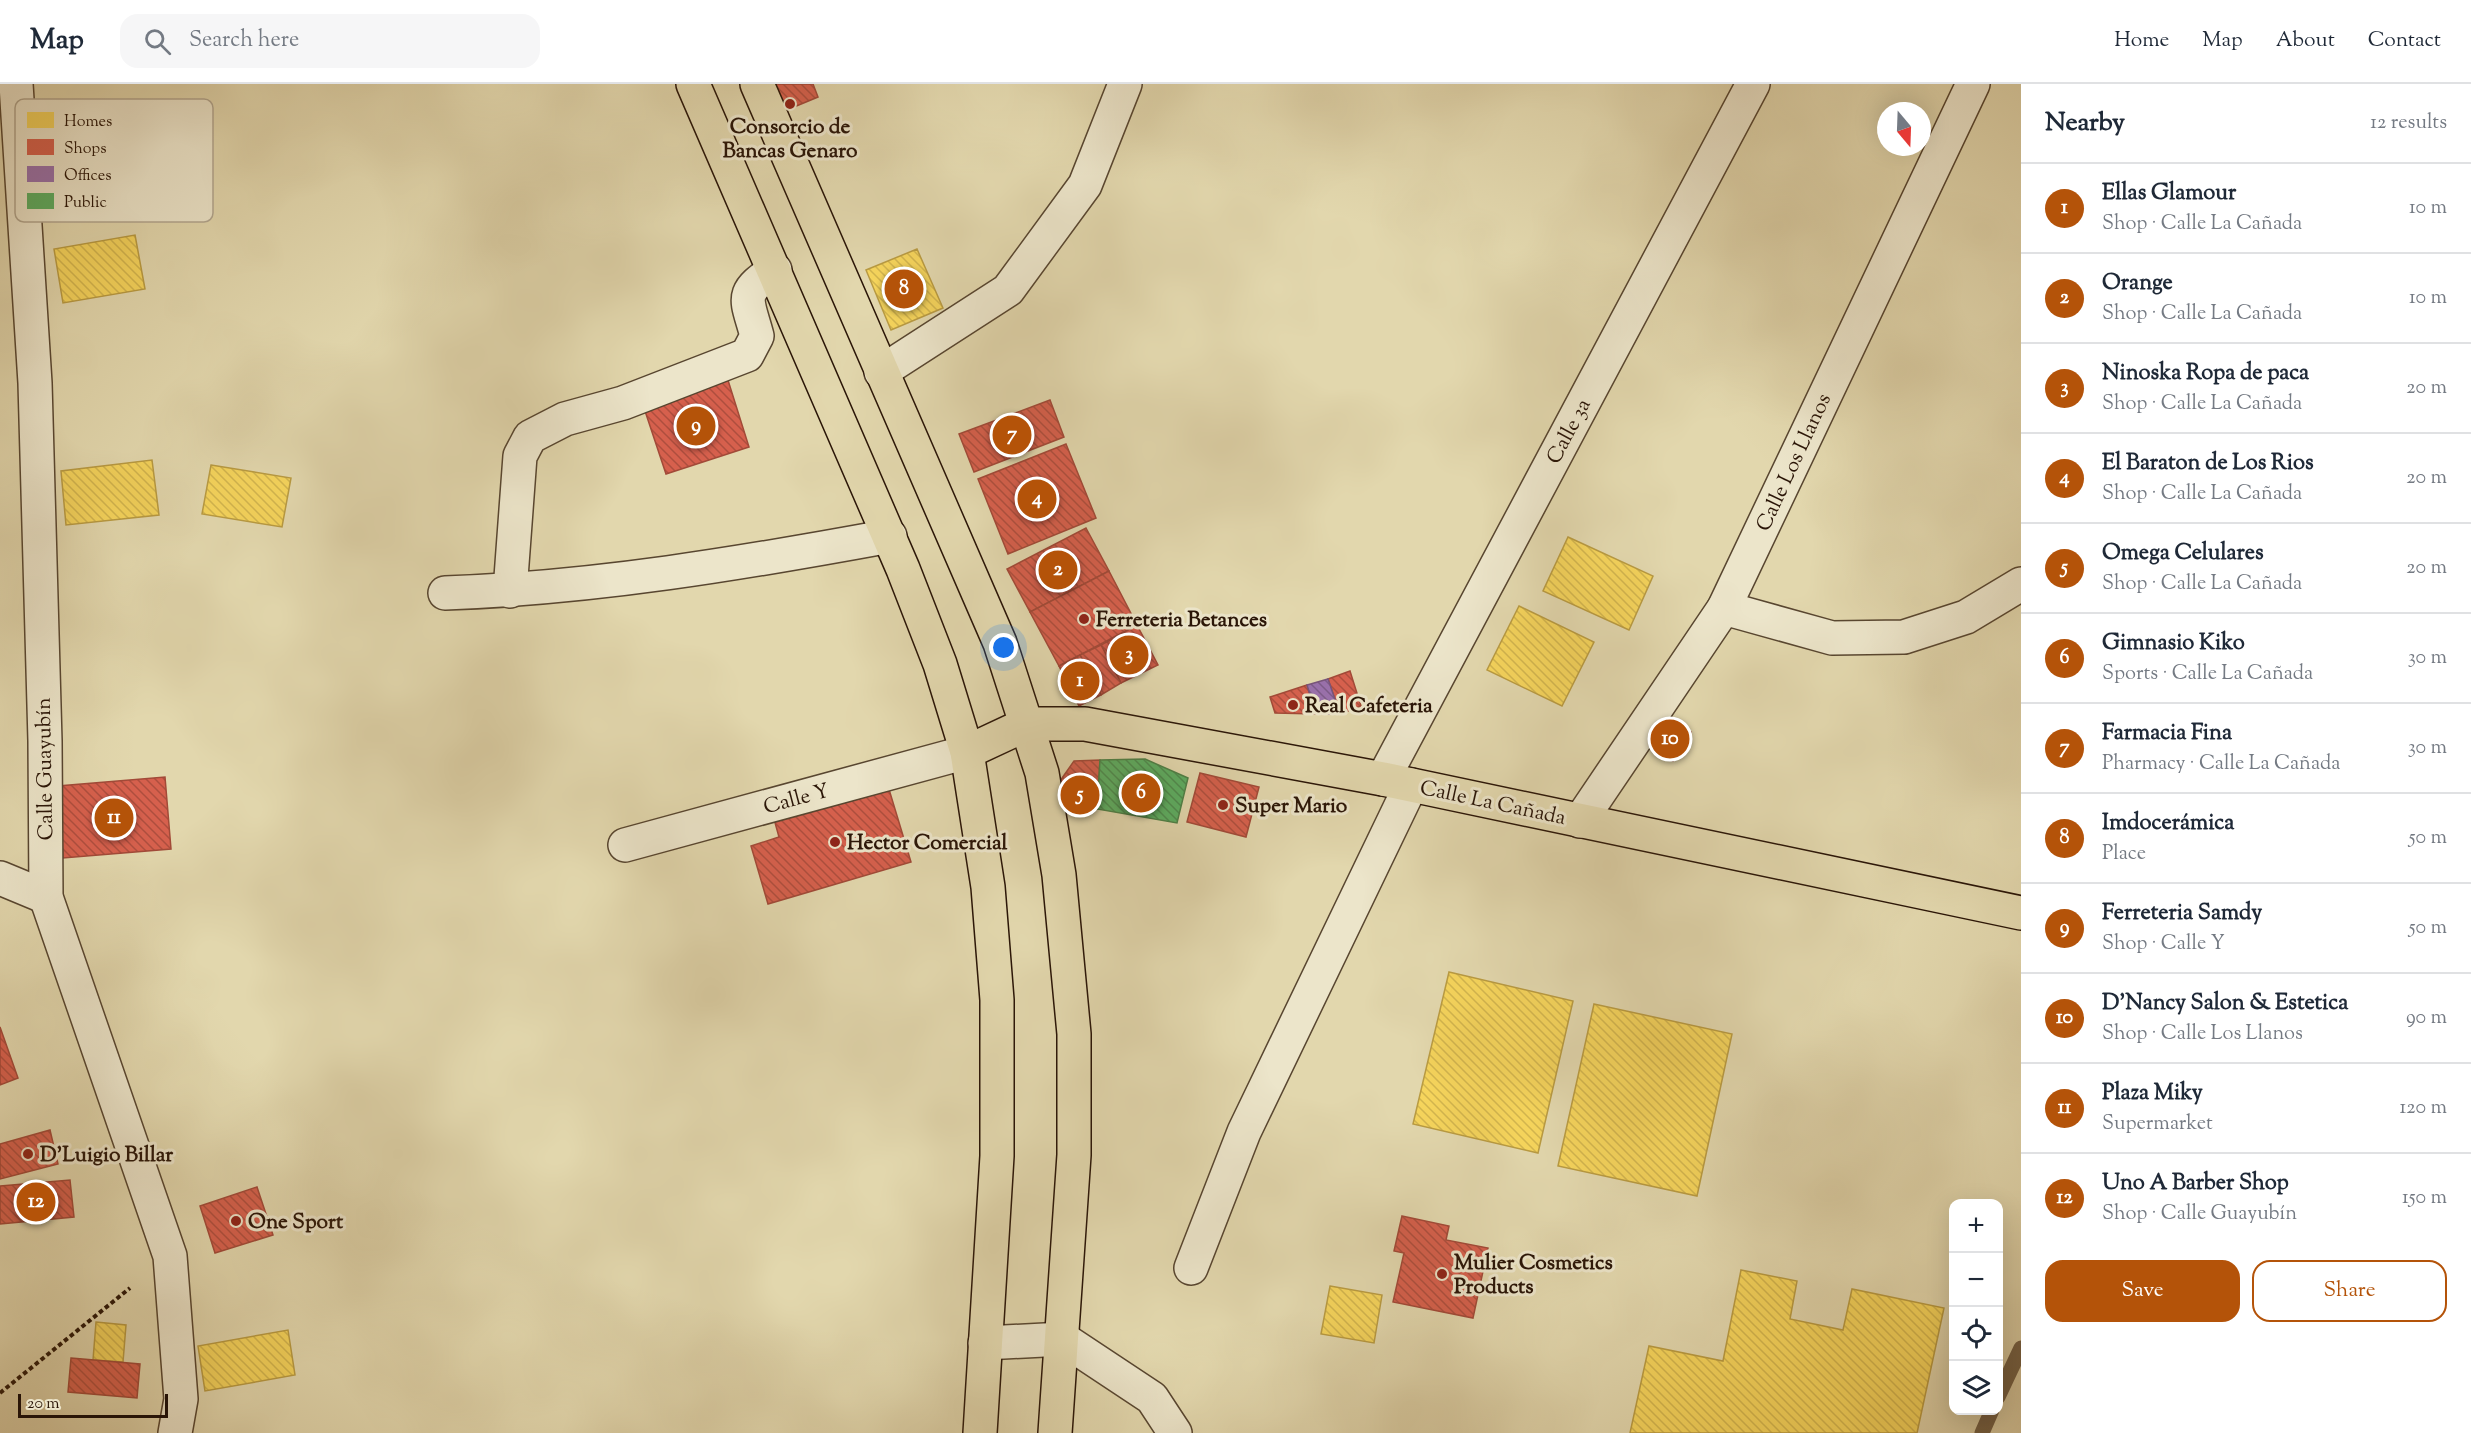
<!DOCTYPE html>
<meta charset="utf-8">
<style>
body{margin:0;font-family:"Sorts Mill Goudy",serif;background:#f6f6f7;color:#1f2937}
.controls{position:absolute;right:18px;bottom:18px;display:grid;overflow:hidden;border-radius:12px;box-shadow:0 6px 24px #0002}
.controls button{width:54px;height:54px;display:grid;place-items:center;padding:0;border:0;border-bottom:2px solid #e0e1e3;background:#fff;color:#1f2937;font:30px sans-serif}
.compass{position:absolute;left:1877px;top:18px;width:54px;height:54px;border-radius:50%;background:#fff;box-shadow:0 6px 24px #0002;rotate:161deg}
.scale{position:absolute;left:18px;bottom:15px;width:150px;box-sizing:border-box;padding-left:6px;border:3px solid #2a1507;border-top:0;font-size:16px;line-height:21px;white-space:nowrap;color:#2a1507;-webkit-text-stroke:4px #ece5ca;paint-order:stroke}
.you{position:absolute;left:1004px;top:564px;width:21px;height:21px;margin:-15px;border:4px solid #fff;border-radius:50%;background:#1a73e8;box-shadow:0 0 0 9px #1a73e833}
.badge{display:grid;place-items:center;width:39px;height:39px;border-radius:50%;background:#b45309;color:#fff;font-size:20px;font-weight:700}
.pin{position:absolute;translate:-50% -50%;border:3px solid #fff;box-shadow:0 2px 6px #0006}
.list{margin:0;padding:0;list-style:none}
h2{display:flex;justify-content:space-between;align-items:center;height:78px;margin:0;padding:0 24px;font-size:26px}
h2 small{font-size:20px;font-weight:400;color:#747a83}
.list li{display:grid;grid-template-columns:39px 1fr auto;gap:18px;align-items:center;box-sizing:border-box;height:90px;padding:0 24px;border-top:2px solid #e0e1e3}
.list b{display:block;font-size:22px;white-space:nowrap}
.list p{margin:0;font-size:20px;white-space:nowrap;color:#747a83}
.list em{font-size:20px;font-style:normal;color:#747a83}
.actions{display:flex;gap:12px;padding:18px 24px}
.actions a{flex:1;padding:14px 0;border:2px solid #b45309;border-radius:18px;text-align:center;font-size:21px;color:#b45309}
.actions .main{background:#b45309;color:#fff}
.icon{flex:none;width:33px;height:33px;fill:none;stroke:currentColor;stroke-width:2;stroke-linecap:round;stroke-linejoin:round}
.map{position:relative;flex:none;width:2021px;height:1349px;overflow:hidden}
header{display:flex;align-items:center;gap:36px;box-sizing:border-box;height:84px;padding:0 30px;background:#fff;border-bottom:2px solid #e0e1e3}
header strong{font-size:28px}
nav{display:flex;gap:33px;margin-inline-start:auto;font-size:21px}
.search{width:420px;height:54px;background:#f6f6f7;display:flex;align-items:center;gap:15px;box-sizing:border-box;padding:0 21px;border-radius:18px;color:#747a83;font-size:22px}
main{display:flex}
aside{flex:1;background:#fff}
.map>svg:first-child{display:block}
.homes{fill:url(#homes-back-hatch);stroke:#b99b42;stroke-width:1.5}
.shops{fill:url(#shops-back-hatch);stroke:#a24a38;stroke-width:1.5}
.offices{fill:url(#offices-back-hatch);stroke:#78557a;stroke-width:1.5}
.public{fill:url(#public-back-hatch);stroke:#4c8046;stroke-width:1.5}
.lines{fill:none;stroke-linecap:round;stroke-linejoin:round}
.stream{stroke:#736249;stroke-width:15}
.minor-casing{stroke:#584630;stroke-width:36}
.major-casing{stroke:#2a1507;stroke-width:36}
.path{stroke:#2a1507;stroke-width:4;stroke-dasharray:4.5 3;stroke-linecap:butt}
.minor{stroke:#ece5ca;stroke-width:33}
.major{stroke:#e2d7ad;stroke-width:33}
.poi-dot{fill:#8f2418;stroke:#ece5ca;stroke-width:2}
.labels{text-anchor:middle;stroke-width:6;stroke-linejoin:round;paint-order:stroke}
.poi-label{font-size:21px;font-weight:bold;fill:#2a1507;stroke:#ece5ca;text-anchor:start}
.street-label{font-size:21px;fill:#2a1507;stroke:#ece5ca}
.key{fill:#ece5ca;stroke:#b2a790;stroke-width:1.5}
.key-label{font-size:16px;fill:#2a1507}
</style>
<header>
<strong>Map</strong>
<div class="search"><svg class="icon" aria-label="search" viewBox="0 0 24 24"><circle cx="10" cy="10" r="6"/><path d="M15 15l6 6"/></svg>Search here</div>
<nav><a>Home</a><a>Map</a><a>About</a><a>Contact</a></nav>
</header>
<main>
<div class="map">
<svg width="2021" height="1349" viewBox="0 0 2021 1349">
<defs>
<pattern id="homes-back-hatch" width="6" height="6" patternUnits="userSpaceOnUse" patternTransform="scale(1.5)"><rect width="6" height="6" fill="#f6d55c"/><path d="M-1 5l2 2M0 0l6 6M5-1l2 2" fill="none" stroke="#d3b64e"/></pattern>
<pattern id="shops-back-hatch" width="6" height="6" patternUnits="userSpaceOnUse" patternTransform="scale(1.5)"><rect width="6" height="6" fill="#d6604d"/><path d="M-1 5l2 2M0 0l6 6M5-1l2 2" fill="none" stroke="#ae4e3e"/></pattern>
<pattern id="offices-back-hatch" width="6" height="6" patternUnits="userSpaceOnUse" patternTransform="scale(1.5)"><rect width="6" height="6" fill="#9970ab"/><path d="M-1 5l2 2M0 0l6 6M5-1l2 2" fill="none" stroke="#7d5b89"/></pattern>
<pattern id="public-back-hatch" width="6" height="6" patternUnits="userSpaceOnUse" patternTransform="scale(1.5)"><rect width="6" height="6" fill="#5aae61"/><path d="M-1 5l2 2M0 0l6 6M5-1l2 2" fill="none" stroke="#4b8c4e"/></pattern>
</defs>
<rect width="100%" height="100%" fill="#e2d7ad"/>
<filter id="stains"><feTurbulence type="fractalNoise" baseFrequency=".00333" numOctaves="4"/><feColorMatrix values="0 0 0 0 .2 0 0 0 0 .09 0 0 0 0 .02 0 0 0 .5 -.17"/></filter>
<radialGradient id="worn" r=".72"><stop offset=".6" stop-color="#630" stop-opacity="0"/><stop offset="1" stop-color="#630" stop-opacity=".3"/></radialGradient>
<!-- homes -->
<g class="homes">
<polygon points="135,151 145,205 63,219 54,165"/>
<polygon points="917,165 943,224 891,246 866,186"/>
<polygon points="152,376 159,431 66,441 61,387"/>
<polygon points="211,381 291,394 282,443 202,430"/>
<polygon points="1568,453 1653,492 1629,546 1543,507"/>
<polygon points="1519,522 1594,558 1562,622 1487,586"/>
<polygon points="1449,888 1573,917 1538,1069 1413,1040"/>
<polygon points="1594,920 1732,950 1697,1112 1558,1082"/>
<polygon points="1741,1186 1797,1197 1790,1235 1843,1246 1852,1205 1944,1224 1917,1349 1630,1349 1649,1262 1723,1277"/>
<polygon points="1330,1202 1382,1211 1374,1259 1321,1250"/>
<polygon points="96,1238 126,1241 123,1278 93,1276"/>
<polygon points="288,1246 295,1291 205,1307 198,1262"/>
</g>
<!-- shops -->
<g class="shops">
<polygon points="776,0 813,0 818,13 782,28 772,2"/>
<polygon points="727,293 749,363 666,390 643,321"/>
<polygon points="1050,316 1064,353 974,388 959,350"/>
<polygon points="1066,360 1096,434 1008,470 978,395"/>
<polygon points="1086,444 1109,487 1030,528 1007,485"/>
<polygon points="1109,487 1137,541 1059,582 1030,528"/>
<polygon points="1137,541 1158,581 1121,599 1101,561"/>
<polygon points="1101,561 1121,599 1101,611 1080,571"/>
<polygon points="1080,571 1101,611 1079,622 1059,582"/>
<polygon points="1350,587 1361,622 1340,630 1328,595"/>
<polygon points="1307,601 1316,630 1275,629 1270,613"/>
<polygon points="1666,633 1691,648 1673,677 1648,662"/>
<polygon points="1100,676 1097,725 1064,728 1060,697 1074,677"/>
<polygon points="1200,689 1259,703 1246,753 1187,738"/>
<polygon points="165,693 171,765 63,774 58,702"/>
<polygon points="888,702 911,778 768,820 751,762 779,753 774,735"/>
<polygon points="0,943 18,994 0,1001"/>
<polygon points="50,1046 58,1080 0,1095 0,1060"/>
<polygon points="70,1096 74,1133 0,1140 0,1102"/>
<polygon points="257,1103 273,1151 215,1169 200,1122"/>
<polygon points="1402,1132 1449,1142 1446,1156 1488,1164 1473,1234 1393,1218 1404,1169 1394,1167"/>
<polygon points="71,1274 140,1280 137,1314 68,1308"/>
</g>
<!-- offices -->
<polygon class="offices" points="1328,595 1340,630 1316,630 1307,601"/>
<!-- public -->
<polygon class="public" points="1145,675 1188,694 1177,739 1097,725 1100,676"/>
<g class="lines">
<!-- stream -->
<g class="stream">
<polyline points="1998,1313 2021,1264"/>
<polyline points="1982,1349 1992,1326"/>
</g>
<defs>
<g id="minor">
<polyline points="16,0 35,299 45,657 46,813 170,1172 181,1315 175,1349"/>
<polyline points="881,288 1008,206 1085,101 1125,0"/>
<path d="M510,507L520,372L530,353L565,335L623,319L747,271L757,252C747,214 738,210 775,186"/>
<path d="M445,509C594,504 743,479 890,452"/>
<polyline points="1724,524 1832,554 1904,553 1966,533 2021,500"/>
<polyline points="1383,695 1753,0"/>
<polyline points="1580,737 1724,524 1973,0"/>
<polyline points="625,761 967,668"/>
<polyline points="0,794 46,813"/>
<polyline points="1191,1184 1244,1048 1411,701"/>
<polyline points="985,1259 1063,1255 1152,1314 1175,1349"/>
</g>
<g id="major">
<polyline points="693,0 903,485 940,580 967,668 988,803 997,916 997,1072 980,1349"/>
<polyline points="757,0 1000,559 1042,689 1059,791 1074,950 1074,1071 1055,1349"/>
<polyline points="967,668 1027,640 1085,640 1383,695 2021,829"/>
</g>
</defs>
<!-- minor casing -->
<use href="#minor" class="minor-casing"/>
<!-- major casing -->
<use href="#major" class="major-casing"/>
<!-- path -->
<polyline class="path" points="0,1309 130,1204"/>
<!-- minor -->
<use href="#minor" class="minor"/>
<!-- major -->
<use href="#major" class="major"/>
</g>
<!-- markers -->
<g class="poi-dot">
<circle cx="790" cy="20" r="6"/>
<circle cx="1084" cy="535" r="6"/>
<circle cx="1293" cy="621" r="6"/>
<circle cx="1223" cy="721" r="6"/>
<circle cx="835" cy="758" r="6"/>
<circle cx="28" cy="1070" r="6"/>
<circle cx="236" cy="1137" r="6"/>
<circle cx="1442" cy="1190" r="6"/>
</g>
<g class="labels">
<!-- poi labels -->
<g class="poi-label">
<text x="790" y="49" text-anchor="middle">Consorcio de<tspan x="790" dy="24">Bancas Genaro</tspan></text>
<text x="1096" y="542">Ferreteria Betances</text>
<text x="1305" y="628">Real Cafeteria</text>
<text x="1235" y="728">Super Mario</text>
<text x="847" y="765">Hector Comercial</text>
<text x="40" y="1077">D'Luigio Billar</text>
<text x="248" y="1144">One Sport</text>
<text x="1454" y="1185">Mulier Cosmetics<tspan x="1454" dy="24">Products</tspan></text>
</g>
<!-- street labels -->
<g class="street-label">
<text transform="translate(1568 347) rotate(-62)" y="7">Calle 3a</text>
<text transform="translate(1793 378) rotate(-65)" y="7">Calle Los Llanos</text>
<text transform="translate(44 685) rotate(-91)" y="7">Calle Guayubín</text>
<text transform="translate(796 714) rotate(-15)" y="7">Calle Y</text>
<text transform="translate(1493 718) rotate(12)" y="7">Calle La Cañada</text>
</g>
</g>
<!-- legend -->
<rect x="15" y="15" width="198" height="123" rx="9" class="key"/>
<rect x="27" y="28" width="27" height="16" fill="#f6d55c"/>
<rect x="27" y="55" width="27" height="16" fill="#d6604d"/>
<rect x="27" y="82" width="27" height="16" fill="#9970ab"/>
<rect x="27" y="109" width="27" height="16" fill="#5aae61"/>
<g class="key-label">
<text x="64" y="42">Homes</text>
<text x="64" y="69">Shops</text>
<text x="64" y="96">Offices</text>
<text x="64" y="123">Public</text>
</g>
<rect width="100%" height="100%" filter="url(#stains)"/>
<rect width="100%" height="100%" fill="url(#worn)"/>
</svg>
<div class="controls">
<button>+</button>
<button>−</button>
<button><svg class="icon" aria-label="locate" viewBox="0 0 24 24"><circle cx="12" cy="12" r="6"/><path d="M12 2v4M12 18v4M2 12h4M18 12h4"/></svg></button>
<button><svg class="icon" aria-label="layers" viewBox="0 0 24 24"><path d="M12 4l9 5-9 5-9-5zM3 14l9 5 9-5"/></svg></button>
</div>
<svg class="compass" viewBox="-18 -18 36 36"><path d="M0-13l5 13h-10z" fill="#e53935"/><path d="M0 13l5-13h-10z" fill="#747a83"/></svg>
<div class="scale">20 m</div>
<div class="you"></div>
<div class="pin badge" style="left:1080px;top:597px">1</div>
<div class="pin badge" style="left:1058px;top:486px">2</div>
<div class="pin badge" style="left:1129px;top:571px">3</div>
<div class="pin badge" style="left:1037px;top:415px">4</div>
<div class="pin badge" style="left:1080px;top:711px">5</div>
<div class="pin badge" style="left:1141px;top:709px">6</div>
<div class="pin badge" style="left:1012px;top:351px">7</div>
<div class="pin badge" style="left:904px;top:205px">8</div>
<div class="pin badge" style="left:696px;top:342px">9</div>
<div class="pin badge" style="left:1670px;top:655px">10</div>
<div class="pin badge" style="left:114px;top:734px">11</div>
<div class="pin badge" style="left:36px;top:1118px">12</div>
</div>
<aside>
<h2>Nearby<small>12 results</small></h2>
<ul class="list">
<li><span class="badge">1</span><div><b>Ellas Glamour</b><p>Shop · Calle La Cañada</p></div><em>10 m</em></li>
<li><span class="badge">2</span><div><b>Orange</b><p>Shop · Calle La Cañada</p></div><em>10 m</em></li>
<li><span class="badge">3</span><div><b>Ninoska Ropa de paca</b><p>Shop · Calle La Cañada</p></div><em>20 m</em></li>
<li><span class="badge">4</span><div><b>El Baraton de Los Rios</b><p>Shop · Calle La Cañada</p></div><em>20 m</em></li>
<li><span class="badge">5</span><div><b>Omega Celulares</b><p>Shop · Calle La Cañada</p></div><em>20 m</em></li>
<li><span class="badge">6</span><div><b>Gimnasio Kiko</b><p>Sports · Calle La Cañada</p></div><em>30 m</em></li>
<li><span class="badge">7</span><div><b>Farmacia Fina</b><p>Pharmacy · Calle La Cañada</p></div><em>30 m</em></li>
<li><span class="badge">8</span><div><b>Imdocerámica</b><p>Place</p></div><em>50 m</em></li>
<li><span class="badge">9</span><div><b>Ferreteria Samdy</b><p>Shop · Calle Y</p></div><em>50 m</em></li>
<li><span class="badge">10</span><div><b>D'Nancy Salon &amp; Estetica</b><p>Shop · Calle Los Llanos</p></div><em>90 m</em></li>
<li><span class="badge">11</span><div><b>Plaza Miky</b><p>Supermarket</p></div><em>120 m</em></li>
<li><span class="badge">12</span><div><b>Uno A Barber Shop</b><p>Shop · Calle Guayubín</p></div><em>150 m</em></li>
</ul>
<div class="actions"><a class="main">Save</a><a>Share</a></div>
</aside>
</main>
